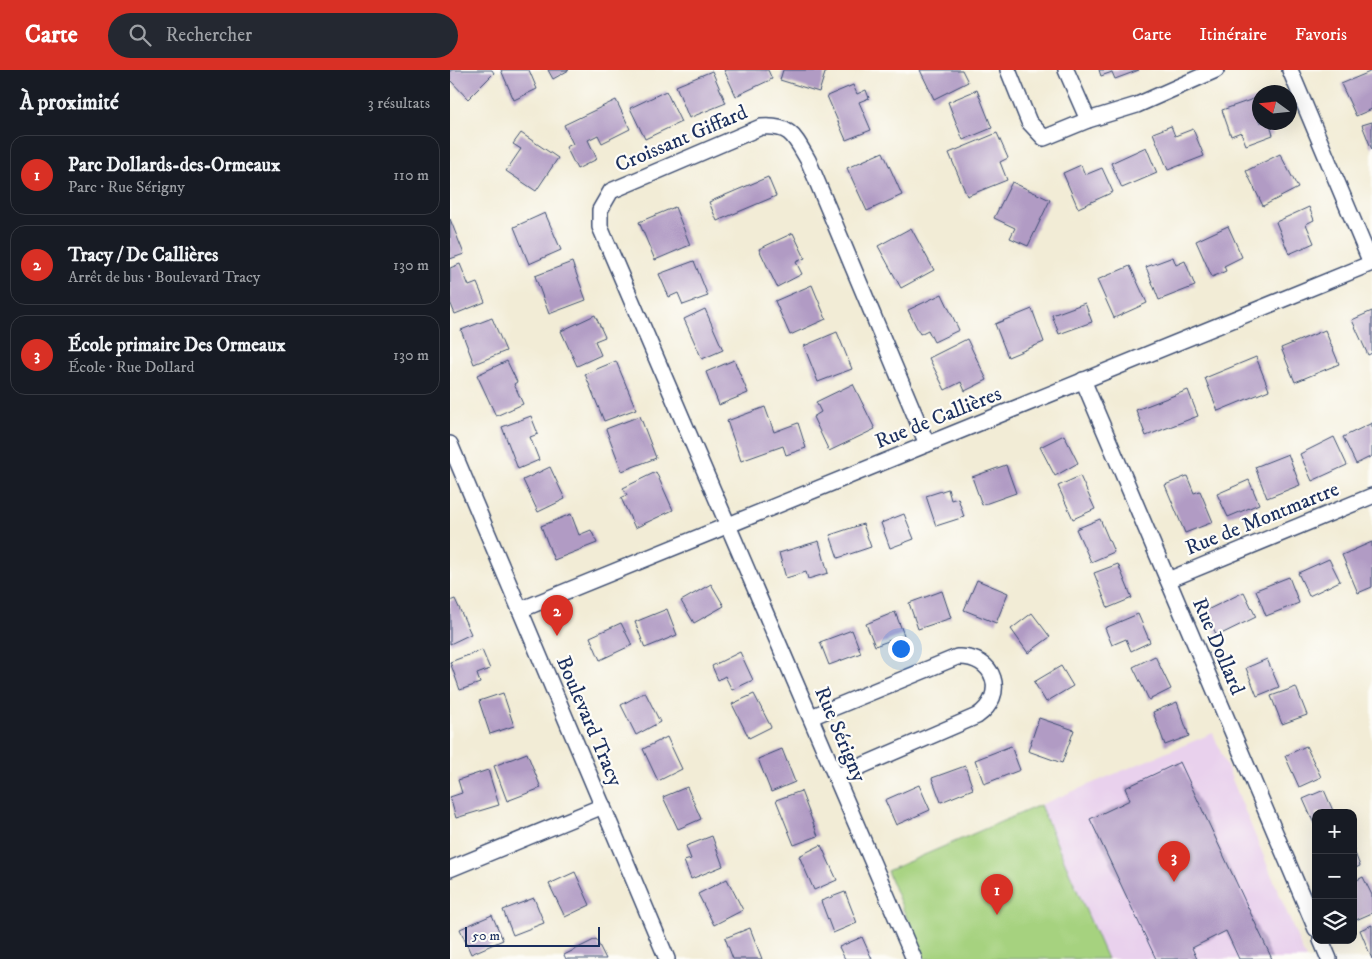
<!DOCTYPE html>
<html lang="fr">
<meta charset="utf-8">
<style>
body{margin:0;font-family:"IM FELL DW Pica",serif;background:#242831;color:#f1f3f6}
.controls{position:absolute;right:15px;bottom:15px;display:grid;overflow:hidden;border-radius:10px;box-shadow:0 5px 20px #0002}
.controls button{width:45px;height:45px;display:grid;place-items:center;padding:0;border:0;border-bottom:1px solid #363941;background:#171b24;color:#f1f3f6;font:25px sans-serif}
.compass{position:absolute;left:802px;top:15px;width:45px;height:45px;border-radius:50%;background:#171b24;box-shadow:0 5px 20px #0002;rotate:285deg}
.scale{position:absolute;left:15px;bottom:12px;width:135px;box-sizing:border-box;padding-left:5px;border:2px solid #1b2f5e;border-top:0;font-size:14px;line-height:18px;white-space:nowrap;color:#1b2f5e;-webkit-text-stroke:4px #fdfcf7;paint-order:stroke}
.you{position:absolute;left:450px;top:578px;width:18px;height:18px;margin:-12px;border:4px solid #fff;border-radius:50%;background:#1a73e8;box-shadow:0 0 0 8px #1a73e833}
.badge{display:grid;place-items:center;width:32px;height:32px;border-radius:50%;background:#d93025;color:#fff;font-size:16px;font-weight:700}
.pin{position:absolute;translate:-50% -41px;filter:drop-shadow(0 1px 2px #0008)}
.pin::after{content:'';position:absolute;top:26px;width:18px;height:15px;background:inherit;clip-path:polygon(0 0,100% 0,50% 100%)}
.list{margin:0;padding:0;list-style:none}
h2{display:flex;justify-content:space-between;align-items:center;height:65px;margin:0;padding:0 20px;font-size:21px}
h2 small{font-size:16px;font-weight:400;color:#9ea1a6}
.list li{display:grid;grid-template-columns:32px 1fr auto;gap:15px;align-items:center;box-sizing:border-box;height:80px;margin:0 10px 10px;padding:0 10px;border:1px solid #363941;border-radius:15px}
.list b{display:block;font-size:19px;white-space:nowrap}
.list p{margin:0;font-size:16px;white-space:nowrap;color:#9ea1a6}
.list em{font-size:16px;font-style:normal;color:#9ea1a6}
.icon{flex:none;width:28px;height:28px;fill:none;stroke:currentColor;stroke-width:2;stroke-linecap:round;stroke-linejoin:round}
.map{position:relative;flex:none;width:922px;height:889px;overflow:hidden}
header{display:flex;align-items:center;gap:30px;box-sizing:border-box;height:70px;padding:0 25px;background:#d93025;color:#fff}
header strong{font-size:24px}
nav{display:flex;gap:28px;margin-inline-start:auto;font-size:18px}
.search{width:350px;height:45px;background:#242831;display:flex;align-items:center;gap:12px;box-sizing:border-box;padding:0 18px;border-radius:28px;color:#9ea1a6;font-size:19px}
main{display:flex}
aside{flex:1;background:#171b24}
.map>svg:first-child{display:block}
.built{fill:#e9d1ed}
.green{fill:#a6d27f;stroke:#60806e}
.building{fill:#b19bc4}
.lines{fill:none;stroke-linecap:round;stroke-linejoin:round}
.minor-casing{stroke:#3b4b70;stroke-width:18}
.minor{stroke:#fff;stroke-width:15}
.labels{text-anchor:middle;stroke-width:4.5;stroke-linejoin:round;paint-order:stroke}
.street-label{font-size:21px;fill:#1b2f5e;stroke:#fdfcf7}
</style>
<header>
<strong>Carte</strong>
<div class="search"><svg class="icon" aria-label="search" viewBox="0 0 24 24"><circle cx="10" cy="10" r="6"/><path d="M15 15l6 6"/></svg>Rechercher</div>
<nav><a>Carte</a><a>Itinéraire</a><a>Favoris</a></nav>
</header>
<main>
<aside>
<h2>À proximité<small>3 résultats</small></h2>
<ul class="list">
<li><span class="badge">1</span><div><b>Parc Dollards-des-Ormeaux</b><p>Parc · Rue Sérigny</p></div><em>110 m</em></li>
<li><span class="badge">2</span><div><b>Tracy / De Callières</b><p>Arrêt de bus · Boulevard Tracy</p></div><em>130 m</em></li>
<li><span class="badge">3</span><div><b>École primaire Des Ormeaux</b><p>École · Rue Dollard</p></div><em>130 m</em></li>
</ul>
</aside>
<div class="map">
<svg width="922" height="889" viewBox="0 0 922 889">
<rect width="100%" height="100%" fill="#fdfcf7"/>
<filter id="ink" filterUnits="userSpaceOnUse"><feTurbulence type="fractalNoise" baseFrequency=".02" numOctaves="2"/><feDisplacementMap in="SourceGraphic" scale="10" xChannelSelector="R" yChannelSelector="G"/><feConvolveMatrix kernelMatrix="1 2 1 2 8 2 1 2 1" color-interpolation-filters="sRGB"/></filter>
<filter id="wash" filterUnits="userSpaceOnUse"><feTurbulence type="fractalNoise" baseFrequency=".0096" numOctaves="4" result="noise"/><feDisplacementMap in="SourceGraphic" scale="20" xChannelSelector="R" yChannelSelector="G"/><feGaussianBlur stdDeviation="1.12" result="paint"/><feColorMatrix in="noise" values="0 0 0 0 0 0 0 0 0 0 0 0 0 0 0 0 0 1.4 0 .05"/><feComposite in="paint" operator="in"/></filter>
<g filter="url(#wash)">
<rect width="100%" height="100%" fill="#f2ecd6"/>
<!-- built -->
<polygon class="built" points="763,663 856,889 657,889 590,735"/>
<!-- green -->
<polygon class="green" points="590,735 657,889 474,889 437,801"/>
<g id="blocks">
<!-- building -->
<g class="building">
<polygon points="0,0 42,0 44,3 18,29 0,10"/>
<polygon points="51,0 79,0 87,19 64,30"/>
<polygon points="98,0 119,0 103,9"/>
<polygon points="274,0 318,0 322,9 286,26"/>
<polygon points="333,0 376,0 369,22 330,10"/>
<polygon points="470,0 512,0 518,12 484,29"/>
<polygon points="649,0 689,0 665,9 662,2 651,6"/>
<polygon points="262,1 276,33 239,48 226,16"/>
<polygon points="922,1 922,39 906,46 891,14"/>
<polygon points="403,15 407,24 416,20 419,28 409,32 421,60 396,70 377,26"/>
<polygon points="527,20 542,58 513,70 498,32"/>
<polygon points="216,21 231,52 195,69 180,38"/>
<polygon points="809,27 809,52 819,52 823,65 796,75 791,62 781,66 772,40"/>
<polygon points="166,30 180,59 152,73 148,65 138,70 147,89 127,99 116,77 123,74 114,55"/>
<polygon points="922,52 922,80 912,55"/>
<polygon points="721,56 725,66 743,59 754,86 718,100 703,63"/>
<polygon points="71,63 108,88 86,121 56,101 71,79 63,74"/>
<polygon points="547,63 558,88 550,92 557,110 517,126 499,83"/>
<polygon points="696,77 707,103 672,118 661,93"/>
<polygon points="433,82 452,125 417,141 397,98"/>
<polygon points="830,84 848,118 813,136 796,101"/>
<polygon points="631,95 635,105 652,98 663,122 628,138 613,103"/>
<polygon points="318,107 326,126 267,151 259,132"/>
<polygon points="562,112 600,130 578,176 560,168 565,158 544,148"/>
<polygon points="225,137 240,175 205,190 189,152"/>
<polygon points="859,137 864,150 856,154 864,173 839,184 826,152"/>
<polygon points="95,143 111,180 79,194 64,157"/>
<polygon points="0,149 14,184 0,189"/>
<polygon points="778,156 792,187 774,196 776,201 762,207 746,171"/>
<polygon points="461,158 484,200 451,218 428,176"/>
<polygon points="343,163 355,188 346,192 352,204 327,217 309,179"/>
<polygon points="723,187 726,195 735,191 745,216 709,230 696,197"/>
<polygon points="244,191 258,226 233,235 228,223 219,227 209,204"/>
<polygon points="122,192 136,230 99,244 85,206"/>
<polygon points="10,194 19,216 27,213 35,232 5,244 0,232 0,198"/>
<polygon points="680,196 697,233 664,248 647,210"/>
<polygon points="362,215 376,249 340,265 325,231"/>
<polygon points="492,224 509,260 484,272 478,260 470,264 458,240"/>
<polygon points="635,233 642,252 609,264 602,245"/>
<polygon points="255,239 273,280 252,289 234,249"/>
<polygon points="582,239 594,272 558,287 545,254"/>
<polygon points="922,241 922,283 918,285 902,250"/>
<polygon points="145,245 155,267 145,271 151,285 127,296 111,261"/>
<polygon points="42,248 56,281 24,294 11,260"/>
<polygon points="875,260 889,294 845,312 831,278"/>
<polygon points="387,262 402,299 368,312 354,276"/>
<polygon points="517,269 537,310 515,321 511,312 495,320 479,288"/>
<polygon points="806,287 819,320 768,341 755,308"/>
<polygon points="284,290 298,323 269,335 256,302"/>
<polygon points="57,291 67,312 64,314 73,334 46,346 27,305"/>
<polygon points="166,291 186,339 154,351 135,304"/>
<polygon points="403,314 425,359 379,381 363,347 371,342 366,332"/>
<polygon points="738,320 748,346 696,366 686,340"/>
<polygon points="315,337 324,362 348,353 356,378 336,385 333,376 291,391 277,351"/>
<polygon points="81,346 88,364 80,367 89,390 68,399 52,357"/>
<polygon points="190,346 206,388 172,401 156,359"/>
<polygon points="922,353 922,386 906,394 893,367"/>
<polygon points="614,365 628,393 605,406 590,377"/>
<polygon points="884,367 897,395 862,411 850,384"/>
<polygon points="838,384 850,415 817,428 805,397"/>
<polygon points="556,395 566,423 532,435 522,407"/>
<polygon points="100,397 115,429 88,442 73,410"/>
<polygon points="206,402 223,440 185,458 171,428 177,425 173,418"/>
<polygon points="630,406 645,439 623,449 608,416"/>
<polygon points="737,406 744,423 750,421 763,452 735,463 715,415"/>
<polygon points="799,410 809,434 778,447 767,424"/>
<polygon points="498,419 501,430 508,428 514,447 486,456 476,426"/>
<polygon points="121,444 129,465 141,460 147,473 104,490 91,456"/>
<polygon points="454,444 464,469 440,478 431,453"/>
<polygon points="650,449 664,482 641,492 626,459"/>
<polygon points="413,454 421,477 388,488 380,465"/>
<polygon points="369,471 378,503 358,509 356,502 336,508 329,483"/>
<polygon points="922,472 922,517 908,523 892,485"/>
<polygon points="879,489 890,511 859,526 848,503"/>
<polygon points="668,494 682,528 658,538 644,503"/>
<polygon points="839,507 849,533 816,546 806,520"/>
<polygon points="527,510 558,523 546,553 514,540"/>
<polygon points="261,514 274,536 244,553 231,531"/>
<polygon points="492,521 501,548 468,559 459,533"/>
<polygon points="794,522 806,547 767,566 755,541"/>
<polygon points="5,529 21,564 0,574 0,531"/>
<polygon points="217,539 227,565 195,578 185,552"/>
<polygon points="445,542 454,565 425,576 416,554"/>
<polygon points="582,543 600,567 578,583 561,559"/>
<polygon points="688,544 700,572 681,581 676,569 662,575 655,558"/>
<polygon points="171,553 182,575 150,590 140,567"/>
<polygon points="402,560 411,583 379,595 370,572"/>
<polygon points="32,580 40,599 27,604 30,613 10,620 0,592"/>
<polygon points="290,582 303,610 282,620 275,606 268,610 262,596"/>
<polygon points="705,586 721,619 699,630 683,597"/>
<polygon points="817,589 829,617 807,626 796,598"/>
<polygon points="611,596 623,616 596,632 584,612"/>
<polygon points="846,617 857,645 832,654 821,626"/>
<polygon points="195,622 210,652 186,665 171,635"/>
<polygon points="53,623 64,656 40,664 29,631"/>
<polygon points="304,624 321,657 299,668 282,634"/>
<polygon points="727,632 739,666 715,675 703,642"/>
<polygon points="589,648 624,660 612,693 578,681"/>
<polygon points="217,667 232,699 208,711 193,679"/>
<polygon points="561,676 570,700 534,714 525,690"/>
<polygon points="856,676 871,707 849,717 835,686"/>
<polygon points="332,679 345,712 321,722 308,689"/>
<polygon points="77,683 91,718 57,731 44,696"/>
<polygon points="730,692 822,889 789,889 776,861 742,878 747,889 706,889 640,749 680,730 675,718"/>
<polygon points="515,696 523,719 491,732 482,708"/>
<polygon points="38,700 49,735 6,748 0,727 12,723 8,710"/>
<polygon points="469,715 480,740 446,755 435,730"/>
<polygon points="237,717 251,749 228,759 213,727"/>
<polygon points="874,720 884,743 866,743 866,758 853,729"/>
<polygon points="351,721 368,766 344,775 326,730"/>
<polygon points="262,766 273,796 241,809 234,791 241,789 236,776"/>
<polygon points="371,775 387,810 364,820 349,786"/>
<polygon points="903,778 910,796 903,799"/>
<polygon points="125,802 140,835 115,847 99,814"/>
<polygon points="913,807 922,825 922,843 906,850 903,845 903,812"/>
<polygon points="277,809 293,840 264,855 248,824"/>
<polygon points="395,822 407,853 383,863 371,831"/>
<polygon points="84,828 94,853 63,865 53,840"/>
<polygon points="42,845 53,870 21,884 10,859"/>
<polygon points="922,855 922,889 910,860"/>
<polygon points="300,858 312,889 283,889 275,868"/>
<polygon points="412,867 422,889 395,889 389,877"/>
<polygon points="146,869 156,889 116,889 114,885"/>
</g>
</g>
</g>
<g filter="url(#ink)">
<use href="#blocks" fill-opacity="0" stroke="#3b4b70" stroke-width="1"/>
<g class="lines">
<defs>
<g id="minor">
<polyline points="558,0 579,52 594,68 638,50 687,35 766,0"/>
<polyline points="616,0 638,50"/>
<polyline points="840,0 921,193"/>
<polyline points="633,310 866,859"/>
<polyline points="0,374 217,889"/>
<polyline points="718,510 922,426"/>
<polyline points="70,540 922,193"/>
<path d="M361,647L507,587C545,585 558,625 527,646L386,707"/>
<polyline points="0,799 153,736"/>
<polyline points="871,870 879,889"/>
<path d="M464,889L150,157V140L161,121L311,57C341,55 344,66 358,90L477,374"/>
</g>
</defs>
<!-- minor casing -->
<use href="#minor" class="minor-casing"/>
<!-- minor -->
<use href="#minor" class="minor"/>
</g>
</g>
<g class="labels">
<!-- street labels -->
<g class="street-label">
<text transform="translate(231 68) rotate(-23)" y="7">Croissant Giffard</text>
<text transform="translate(488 347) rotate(-22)" y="7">Rue de Callières</text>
<text transform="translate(812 448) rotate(-22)" y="7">Rue de Montmartre</text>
<text transform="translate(769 576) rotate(67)" y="7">Rue Dollard</text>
<text transform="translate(140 651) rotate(67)" y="7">Boulevard Tracy</text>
<text transform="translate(391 664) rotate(67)" y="7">Rue Sérigny</text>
</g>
</g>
</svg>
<div class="controls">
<button>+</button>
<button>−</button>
<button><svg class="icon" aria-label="layers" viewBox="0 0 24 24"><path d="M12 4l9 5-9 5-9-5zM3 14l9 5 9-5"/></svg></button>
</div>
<svg class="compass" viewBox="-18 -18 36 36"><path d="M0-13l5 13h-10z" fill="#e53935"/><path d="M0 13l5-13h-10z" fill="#9ea1a6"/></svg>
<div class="scale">50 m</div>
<div class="you"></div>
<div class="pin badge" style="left:547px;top:845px">1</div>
<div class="pin badge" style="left:107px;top:566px">2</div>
<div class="pin badge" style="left:724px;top:812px">3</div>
</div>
</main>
